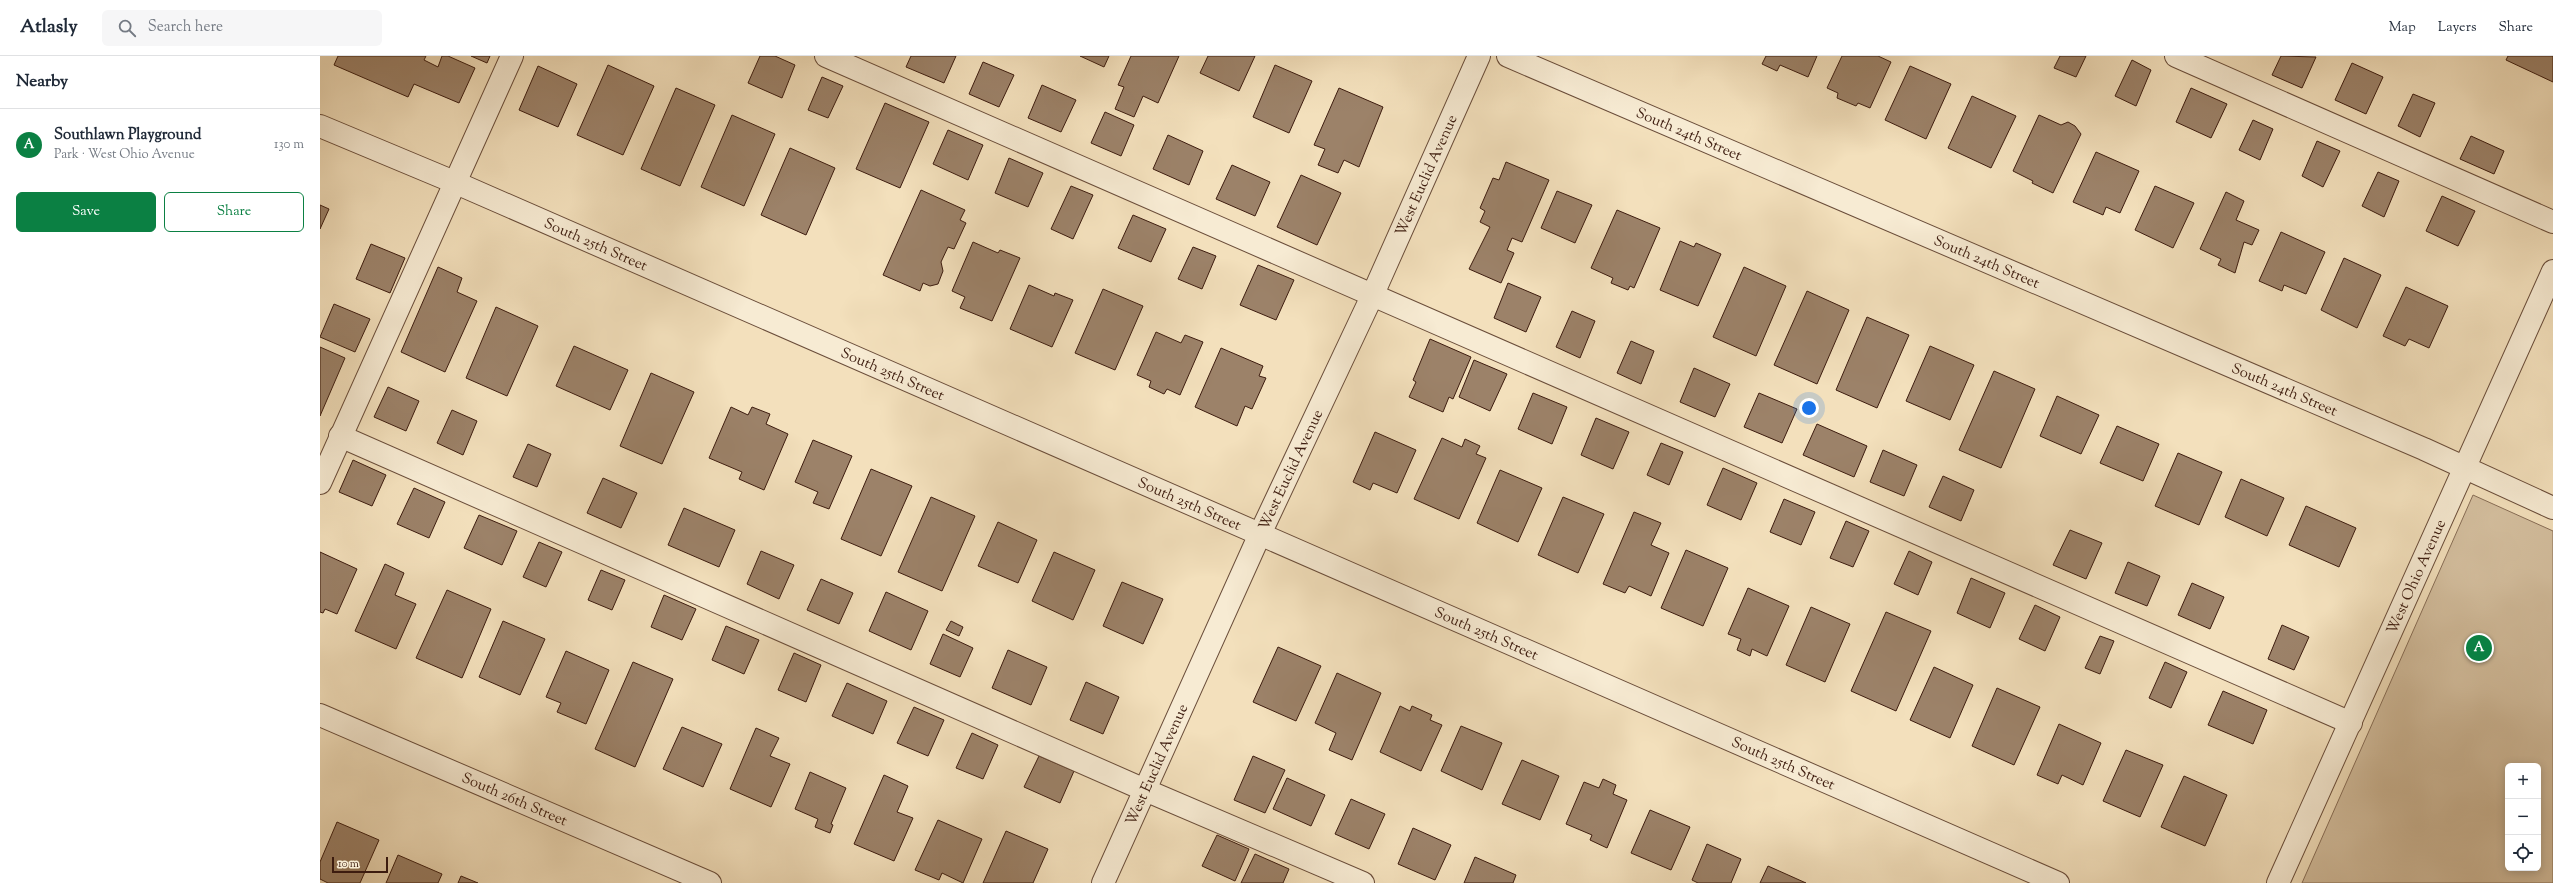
<!DOCTYPE html>
<meta charset="utf-8">
<style>
body{margin:0;font-family:"Sorts Mill Goudy",serif;background:#f6f6f7;color:#1f2937}
.controls{position:absolute;right:12px;bottom:12px;display:grid;overflow:hidden;border-radius:6px;box-shadow:0 2px 10px #0003}
.controls button{width:36px;height:36px;display:grid;place-items:center;padding:0;border:0;border-bottom:1px solid #e0e1e3;background:#fff;color:#1f2937;font:20px sans-serif}
.scale{position:absolute;left:12px;bottom:10px;width:56px;box-sizing:border-box;padding-left:4px;border:2px solid #3d1c0f;border-top:0;font-size:11px;line-height:14px;white-space:nowrap;color:#3d1c0f;-webkit-text-stroke:3px #f7ebd3;paint-order:stroke}
.you{position:absolute;left:1489px;top:352px;width:14px;height:14px;margin:-10px;border:3px solid #fff;border-radius:50%;background:#1a73e8;box-shadow:0 0 0 6px #1a73e833}
.badge{display:grid;place-items:center;width:26px;height:26px;border-radius:50%;background:#0b8043;color:#fff;font-size:13px;font-weight:700}
.pin{position:absolute;translate:-50% -50%;border:2px solid #fff;box-shadow:0 1px 4px #0006}
.list{margin:0;padding:0;list-style:none}
h2{display:flex;justify-content:space-between;align-items:center;height:52px;margin:0;padding:0 16px;font-size:17px}
h2 small{font-size:13px;font-weight:400;color:#747a83}
.list li{display:grid;grid-template-columns:26px 1fr auto;gap:12px;align-items:center;box-sizing:border-box;height:72px;padding:0 16px;border-top:1px solid #e0e1e3}
.list b{display:block;font-size:15px;white-space:nowrap}
.list p{margin:0;font-size:13px;white-space:nowrap;color:#747a83}
.list em{font-size:13px;font-style:normal;color:#747a83}
.actions{display:flex;gap:8px;padding:12px 16px}
.actions a{flex:1;padding:9px 0;border:1px solid #0b8043;border-radius:6px;text-align:center;font-size:14px;color:#0b8043}
.actions .main{background:#0b8043;color:#fff}
.icon{flex:none;width:22px;height:22px;fill:none;stroke:currentColor;stroke-width:2;stroke-linecap:round;stroke-linejoin:round}
.map{position:relative;flex:none;width:2233px;height:827px;overflow:hidden}
header{display:flex;align-items:center;gap:24px;box-sizing:border-box;height:56px;padding:0 20px;background:#fff;border-bottom:1px solid #e0e1e3}
header strong{font-size:19px}
nav{display:flex;gap:22px;margin-inline-start:auto;font-size:14px}
.search{width:280px;height:36px;background:#f6f6f7;display:flex;align-items:center;gap:10px;box-sizing:border-box;padding:0 14px;border-radius:6px;color:#747a83;font-size:15px}
main{display:flex}
aside{flex:1;background:#fff}
.map>svg:first-child{display:block}
.green{fill:#d4bf9f;stroke:#886e57;fill-rule:evenodd}
.building{fill:#9c8269;stroke:#3d1c0f}
.lines{fill:none;stroke-linecap:round;stroke-linejoin:round}
.minor-casing{stroke:#6a4d3a;stroke-width:24}
.minor{stroke:#f7ebd3;stroke-width:22}
.labels{text-anchor:middle;stroke-width:3;stroke-linejoin:round;paint-order:stroke}
.street-label{font-size:15px;fill:#3d1c0f;stroke:#f7ebd3}
</style>
<header>
<strong>Atlasly</strong>
<div class="search"><svg class="icon" aria-label="search" viewBox="0 0 24 24"><circle cx="10" cy="10" r="6"/><path d="M15 15l6 6"/></svg>Search here</div>
<nav><a>Map</a><a>Layers</a><a>Share</a></nav>
</header>
<main>
<aside>
<h2>Nearby<small></small></h2>
<ul class="list">
<li><span class="badge">A</span><div><b>Southlawn Playground</b><p>Park · West Ohio Avenue</p></div><em>130 m</em></li>
</ul>
<div class="actions"><a class="main">Save</a><a>Share</a></div>
</aside>
<div class="map">
<svg width="2233" height="827" viewBox="0 0 2233 827">
<rect width="100%" height="100%" fill="#f3e0bc"/>
<filter id="stains"><feTurbulence type="fractalNoise" baseFrequency=".005" numOctaves="4"/><feColorMatrix values="0 0 0 0 .2 0 0 0 0 .09 0 0 0 0 .02 0 0 0 .5 -.17"/></filter>
<radialGradient id="worn" r=".72"><stop offset=".6" stop-color="#630" stop-opacity="0"/><stop offset="1" stop-color="#630" stop-opacity=".3"/></radialGradient>
<!-- green -->
<path class="green" d="M2153,439L2233,475V827H1982ZM2188,710H2218V812H2188Z"/>
<!-- building -->
<g class="building">
<polygon points="18,0 106,0 104,4 118,11 122,0 128,0 155,12 139,47 94,28 88,41 14,9"/>
<polygon points="151,0 170,0 167,7"/>
<polygon points="440,0 455,0 475,9 462,42 428,27"/>
<polygon points="591,0 636,0 624,27 586,11"/>
<polygon points="760,0 789,0 784,11"/>
<polygon points="811,0 859,0 838,47 823,40 814,61 795,53 804,31 798,29"/>
<polygon points="888,0 935,0 919,35 880,17"/>
<polygon points="1446,0 1497,0 1488,21 1460,9 1457,15 1442,8"/>
<polygon points="1522,0 1558,0 1571,6 1550,52 1538,47 1536,50 1517,42 1518,37 1507,32"/>
<polygon points="1740,0 1766,0 1756,21 1734,12"/>
<polygon points="1961,0 1996,1 1982,32 1952,19"/>
<polygon points="2188,0 2233,0 2233,26 2186,4"/>
<polygon points="1812,4 1831,14 1816,50 1795,40"/>
<polygon points="663,6 694,19 679,51 649,38"/>
<polygon points="2032,7 2063,21 2046,58 2015,44"/>
<polygon points="288,9 334,30 303,99 257,79"/>
<polygon points="955,9 992,25 969,77 933,61"/>
<polygon points="218,10 257,28 238,71 199,54"/>
<polygon points="1590,10 1631,28 1606,83 1565,64"/>
<polygon points="502,21 523,30 508,62 488,54"/>
<polygon points="722,29 756,44 741,76 708,62"/>
<polygon points="356,32 395,49 360,130 321,113"/>
<polygon points="1019,32 1063,51 1039,111 1024,104 1018,117 998,109 1005,93 994,89"/>
<polygon points="1871,32 1907,48 1891,82 1856,66"/>
<polygon points="2093,38 2115,47 2100,81 2078,70"/>
<polygon points="1652,40 1696,60 1671,112 1628,92"/>
<polygon points="565,47 609,66 580,132 536,113"/>
<polygon points="785,56 814,69 801,100 771,87"/>
<polygon points="412,59 455,78 424,150 381,131"/>
<polygon points="1719,59 1741,69 1748,66 1755,70 1761,78 1733,137 1712,127 1713,125 1693,115"/>
<polygon points="1933,64 1953,73 1940,104 1919,94"/>
<polygon points="628,74 663,89 648,124 613,108"/>
<polygon points="848,79 883,95 869,129 833,113"/>
<polygon points="2151,80 2184,95 2174,118 2140,103"/>
<polygon points="1997,85 2020,95 2003,131 1982,120"/>
<polygon points="470,92 515,112 486,179 441,159"/>
<polygon points="1776,96 1819,115 1800,157 1786,151 1783,159 1753,146"/>
<polygon points="689,102 723,117 708,151 675,137"/>
<polygon points="1186,106 1229,124 1202,186 1192,182 1187,194 1194,197 1181,227 1149,213 1170,171 1160,166 1165,155 1160,152 1173,122 1179,124"/>
<polygon points="912,109 950,126 935,160 896,143"/>
<polygon points="2058,116 2079,125 2064,161 2042,150"/>
<polygon points="981,119 1021,137 997,189 957,171"/>
<polygon points="751,130 773,139 753,183 731,173"/>
<polygon points="1835,130 1874,147 1853,192 1815,174"/>
<polygon points="601,134 645,154 640,164 646,167 634,193 628,191 621,206 623,215 618,228 610,230 603,227 600,235 563,219"/>
<polygon points="1237,135 1272,149 1255,187 1221,172"/>
<polygon points="1906,136 1924,145 1916,164 1939,174 1932,189 1924,186 1915,217 1898,209 1901,203 1880,193"/>
<polygon points="2122,140 2155,155 2138,190 2106,175"/>
<polygon points="0,149 9,153 0,173"/>
<polygon points="1297,154 1340,172 1314,232 1310,230 1308,234 1291,227 1293,222 1271,212"/>
<polygon points="813,159 846,173 831,206 798,192"/>
<polygon points="1961,176 2005,196 1986,238 1964,229 1962,235 1939,225"/>
<polygon points="1360,185 1374,191 1376,187 1401,198 1378,250 1340,234"/>
<polygon points="653,186 678,197 680,194 700,202 672,265 640,252 645,241 632,235"/>
<polygon points="51,188 85,202 70,237 36,223"/>
<polygon points="873,191 896,200 882,233 858,223"/>
<polygon points="2024,202 2061,219 2037,272 2001,254"/>
<polygon points="938,209 974,224 956,264 920,249"/>
<polygon points="118,211 142,222 137,236 157,245 125,316 81,296"/>
<polygon points="1424,211 1466,230 1436,300 1393,281"/>
<polygon points="1188,227 1221,241 1206,276 1174,262"/>
<polygon points="709,229 734,240 735,237 753,244 732,291 690,273"/>
<polygon points="2086,231 2128,250 2109,292 2089,283 2085,290 2063,280"/>
<polygon points="783,233 823,250 795,314 755,297"/>
<polygon points="1487,235 1529,254 1497,328 1454,309"/>
<polygon points="14,248 50,263 35,296 0,281"/>
<polygon points="176,251 218,270 187,340 146,322"/>
<polygon points="1252,255 1275,265 1260,302 1236,291"/>
<polygon points="1547,261 1589,279 1557,352 1516,334"/>
<polygon points="836,276 861,287 865,279 883,286 860,339 847,333 844,338 829,331 831,325 817,319"/>
<polygon points="1110,283 1151,301 1133,343 1129,341 1123,356 1089,341 1096,326 1093,324"/>
<polygon points="1311,285 1334,295 1321,328 1297,317"/>
<polygon points="254,290 308,314 290,354 236,330"/>
<polygon points="1610,290 1654,309 1630,364 1586,345"/>
<polygon points="0,291 25,302 0,360"/>
<polygon points="901,292 943,310 939,320 946,322 932,353 925,350 917,370 875,351"/>
<polygon points="1154,304 1187,318 1170,355 1139,341"/>
<polygon points="1374,312 1410,328 1395,361 1360,346"/>
<polygon points="1674,315 1715,333 1681,412 1639,394"/>
<polygon points="331,317 374,336 342,408 300,390"/>
<polygon points="68,331 99,345 86,375 54,361"/>
<polygon points="1213,337 1247,351 1232,388 1198,373"/>
<polygon points="1439,337 1477,353 1462,387 1424,371"/>
<polygon points="1737,340 1779,359 1761,398 1720,380"/>
<polygon points="411,351 428,359 432,351 450,358 446,368 468,378 444,434 419,423 422,416 389,402"/>
<polygon points="132,354 157,365 143,399 117,387"/>
<polygon points="1276,362 1309,376 1293,413 1261,399"/>
<polygon points="1497,368 1547,390 1534,421 1483,399"/>
<polygon points="1797,370 1839,388 1823,425 1780,407"/>
<polygon points="1055,376 1096,394 1077,437 1053,427 1050,434 1033,426"/>
<polygon points="1122,382 1142,391 1145,383 1160,390 1156,398 1166,402 1139,463 1094,443"/>
<polygon points="493,384 532,400 509,453 493,447 498,436 475,426"/>
<polygon points="1341,387 1363,396 1349,429 1327,419"/>
<polygon points="208,388 231,398 217,431 193,421"/>
<polygon points="1563,394 1597,409 1584,440 1550,426"/>
<polygon points="1858,397 1902,416 1879,469 1835,450"/>
<polygon points="33,404 66,419 52,450 19,436"/>
<polygon points="1403,412 1437,427 1421,464 1387,449"/>
<polygon points="551,413 592,430 561,500 521,483"/>
<polygon points="1180,414 1222,432 1198,486 1157,467"/>
<polygon points="1623,420 1654,434 1641,465 1609,451"/>
<polygon points="283,422 317,437 301,472 267,457"/>
<polygon points="1921,423 1964,442 1947,480 1905,461"/>
<polygon points="94,432 125,446 109,482 77,468"/>
<polygon points="611,441 655,460 622,535 578,516"/>
<polygon points="1243,441 1284,458 1258,517 1218,499"/>
<polygon points="1464,443 1495,456 1481,489 1450,476"/>
<polygon points="1986,450 2036,472 2019,511 1969,489"/>
<polygon points="364,452 415,474 399,511 348,489"/>
<polygon points="1314,456 1341,467 1331,489 1349,497 1331,540 1309,530 1305,537 1283,528"/>
<polygon points="159,459 197,475 182,509 144,492"/>
<polygon points="1526,465 1549,475 1533,511 1510,502"/>
<polygon points="678,466 717,484 698,527 658,510"/>
<polygon points="1750,474 1782,487 1766,523 1733,509"/>
<polygon points="219,486 242,496 226,531 203,521"/>
<polygon points="1366,494 1408,512 1383,570 1341,552"/>
<polygon points="441,495 474,509 459,543 427,528"/>
<polygon points="1589,495 1612,506 1598,539 1574,528"/>
<polygon points="0,496 37,513 17,558 5,553 3,557 0,556"/>
<polygon points="734,496 775,514 753,564 712,545"/>
<polygon points="1808,506 1840,520 1827,550 1795,537"/>
<polygon points="65,508 84,517 75,539 96,548 76,593 35,575"/>
<polygon points="281,514 305,524 292,554 268,544"/>
<polygon points="1651,522 1685,537 1670,572 1637,557"/>
<polygon points="501,523 533,537 519,568 487,554"/>
<polygon points="802,526 843,543 823,588 783,570"/>
<polygon points="1872,527 1904,541 1890,573 1858,559"/>
<polygon points="1428,532 1469,550 1447,600 1432,593 1430,600 1417,594 1421,583 1408,578"/>
<polygon points="127,534 171,553 142,622 96,602"/>
<polygon points="566,536 608,555 591,594 549,575"/>
<polygon points="344,539 376,553 362,584 331,571"/>
<polygon points="1715,549 1740,561 1725,595 1699,583"/>
<polygon points="1491,551 1530,568 1505,626 1466,609"/>
<polygon points="1566,556 1611,575 1576,655 1531,635"/>
<polygon points="183,565 225,583 200,639 159,621"/>
<polygon points="631,565 643,571 639,580 626,574"/>
<polygon points="1962,569 1989,581 1974,614 1948,603"/>
<polygon points="406,570 439,584 424,618 392,604"/>
<polygon points="623,578 653,592 640,621 610,608"/>
<polygon points="1780,580 1794,585 1780,618 1765,612"/>
<polygon points="958,591 1001,610 976,665 933,646"/>
<polygon points="688,594 727,611 711,649 672,632"/>
<polygon points="246,595 289,614 266,668 237,656 241,647 226,641"/>
<polygon points="474,597 501,609 486,646 458,634"/>
<polygon points="313,606 353,623 315,711 275,693"/>
<polygon points="1845,606 1867,616 1851,652 1829,642"/>
<polygon points="1614,611 1653,629 1630,682 1590,664"/>
<polygon points="1017,617 1061,637 1032,704 1009,694 1016,677 995,667"/>
<polygon points="766,626 799,641 783,678 750,664"/>
<polygon points="527,627 567,645 553,678 512,660"/>
<polygon points="1677,632 1720,651 1694,709 1652,690"/>
<polygon points="1903,635 1947,654 1933,688 1888,669"/>
<polygon points="1080,650 1090,655 1092,650 1112,659 1110,664 1122,669 1101,715 1060,696"/>
<polygon points="594,651 624,664 608,700 577,687"/>
<polygon points="1739,668 1781,687 1763,729 1742,719 1738,728 1717,719"/>
<polygon points="1141,670 1182,687 1162,734 1121,715"/>
<polygon points="362,671 402,688 383,731 343,713"/>
<polygon points="436,672 459,682 450,700 470,708 451,751 410,733"/>
<polygon points="652,677 678,689 663,723 636,712"/>
<polygon points="1806,694 1843,709 1820,761 1783,745"/>
<polygon points="719,700 754,715 740,747 704,731"/>
<polygon points="933,700 965,714 945,757 914,744"/>
<polygon points="1202,704 1239,720 1220,764 1182,748"/>
<polygon points="490,716 526,732 511,768 513,769 510,777 495,771 498,763 475,753"/>
<polygon points="564,719 588,730 577,756 593,762 574,805 534,788"/>
<polygon points="1864,720 1907,739 1885,790 1841,771"/>
<polygon points="967,722 1005,739 991,770 953,753"/>
<polygon points="1283,723 1296,729 1293,738 1307,744 1287,792 1270,784 1272,779 1246,768 1264,726 1279,732"/>
<polygon points="1031,743 1065,758 1049,793 1015,778"/>
<polygon points="1330,754 1370,771 1351,814 1311,797"/>
<polygon points="618,764 662,783 643,827 622,817 619,824 595,814"/>
<polygon points="17,766 59,784 40,827 8,827 0,823 0,806"/>
<polygon points="1093,772 1131,789 1115,824 1078,808"/>
<polygon points="686,775 728,793 713,827 663,827"/>
<polygon points="897,779 929,793 915,825 882,810"/>
<polygon points="1387,788 1421,803 1411,827 1378,827 1372,824"/>
<polygon points="935,798 969,813 963,827 921,827"/>
<polygon points="78,799 122,818 118,827 66,827"/>
<polygon points="1155,801 1196,819 1193,827 1144,827"/>
<polygon points="1448,810 1486,827 1440,827"/>
<polygon points="141,820 158,827 138,827"/>
</g>
<g class="lines">
<defs>
<g id="minor">
<polyline points="506,0 2031,667"/>
<path id="s1" d="M1188,0L2104,393L2233,452"/>
<polyline points="1856,0 2233,166"/>
<path id="s2" d="M0,70L134,126L1738,827"/>
<polyline points="20,380 825,734 1043,827"/>
<polyline points="0,427 192,0"/>
<path id="s3" d="M0,659L390,827"/>
<path id="s4" d="M783,827L940,478L1053,238L1159,0"/>
<path id="s5" d="M1958,827L2233,215"/>
</g>
</defs>
<!-- minor casing -->
<use href="#minor" class="minor-casing"/>
<!-- minor -->
<use href="#minor" class="minor"/>
</g>
<g class="labels">
<!-- street labels -->
<g class="street-label">
<text dy="5" stroke="none"><textPath href="#s1" startOffset="197">South 24th Street</textPath></text>
<text dy="5" stroke="none"><textPath href="#s4" startOffset="778">West Euclid Avenue</textPath></text>
<text dy="5" stroke="none"><textPath href="#s2" startOffset="300">South 25th Street</textPath></text>
<text dy="5" stroke="none"><textPath href="#s1" startOffset="521">South 24th Street</textPath></text>
<text dy="5" stroke="none"><textPath href="#s2" startOffset="624">South 25th Street</textPath></text>
<text dy="5" stroke="none"><textPath href="#s1" startOffset="845">South 24th Street</textPath></text>
<text dy="5" stroke="none"><textPath href="#s4" startOffset="454">West Euclid Avenue</textPath></text>
<text dy="5" stroke="none"><textPath href="#s2" startOffset="948">South 25th Street</textPath></text>
<text dy="5" stroke="none"><textPath href="#s5" startOffset="336">West Ohio Avenue</textPath></text>
<text dy="5" stroke="none"><textPath href="#s2" startOffset="1272">South 25th Street</textPath></text>
<text dy="5" stroke="none"><textPath href="#s2" startOffset="1596">South 25th Street</textPath></text>
<text dy="5" stroke="none"><textPath href="#s4" startOffset="130">West Euclid Avenue</textPath></text>
<text dy="5" stroke="none"><textPath href="#s3" startOffset="212">South 26th Street</textPath></text>
</g>
</g>
<rect width="100%" height="100%" filter="url(#stains)"/>
<rect width="100%" height="100%" fill="url(#worn)"/>
</svg>
<div class="controls">
<button>+</button>
<button>−</button>
<button><svg class="icon" aria-label="locate" viewBox="0 0 24 24"><circle cx="12" cy="12" r="6"/><path d="M12 2v4M12 18v4M2 12h4M18 12h4"/></svg></button>
</div>
<div class="scale">10 m</div>
<div class="you"></div>
<div class="pin badge" style="left:2159px;top:592px">A</div>
</div>
</main>
